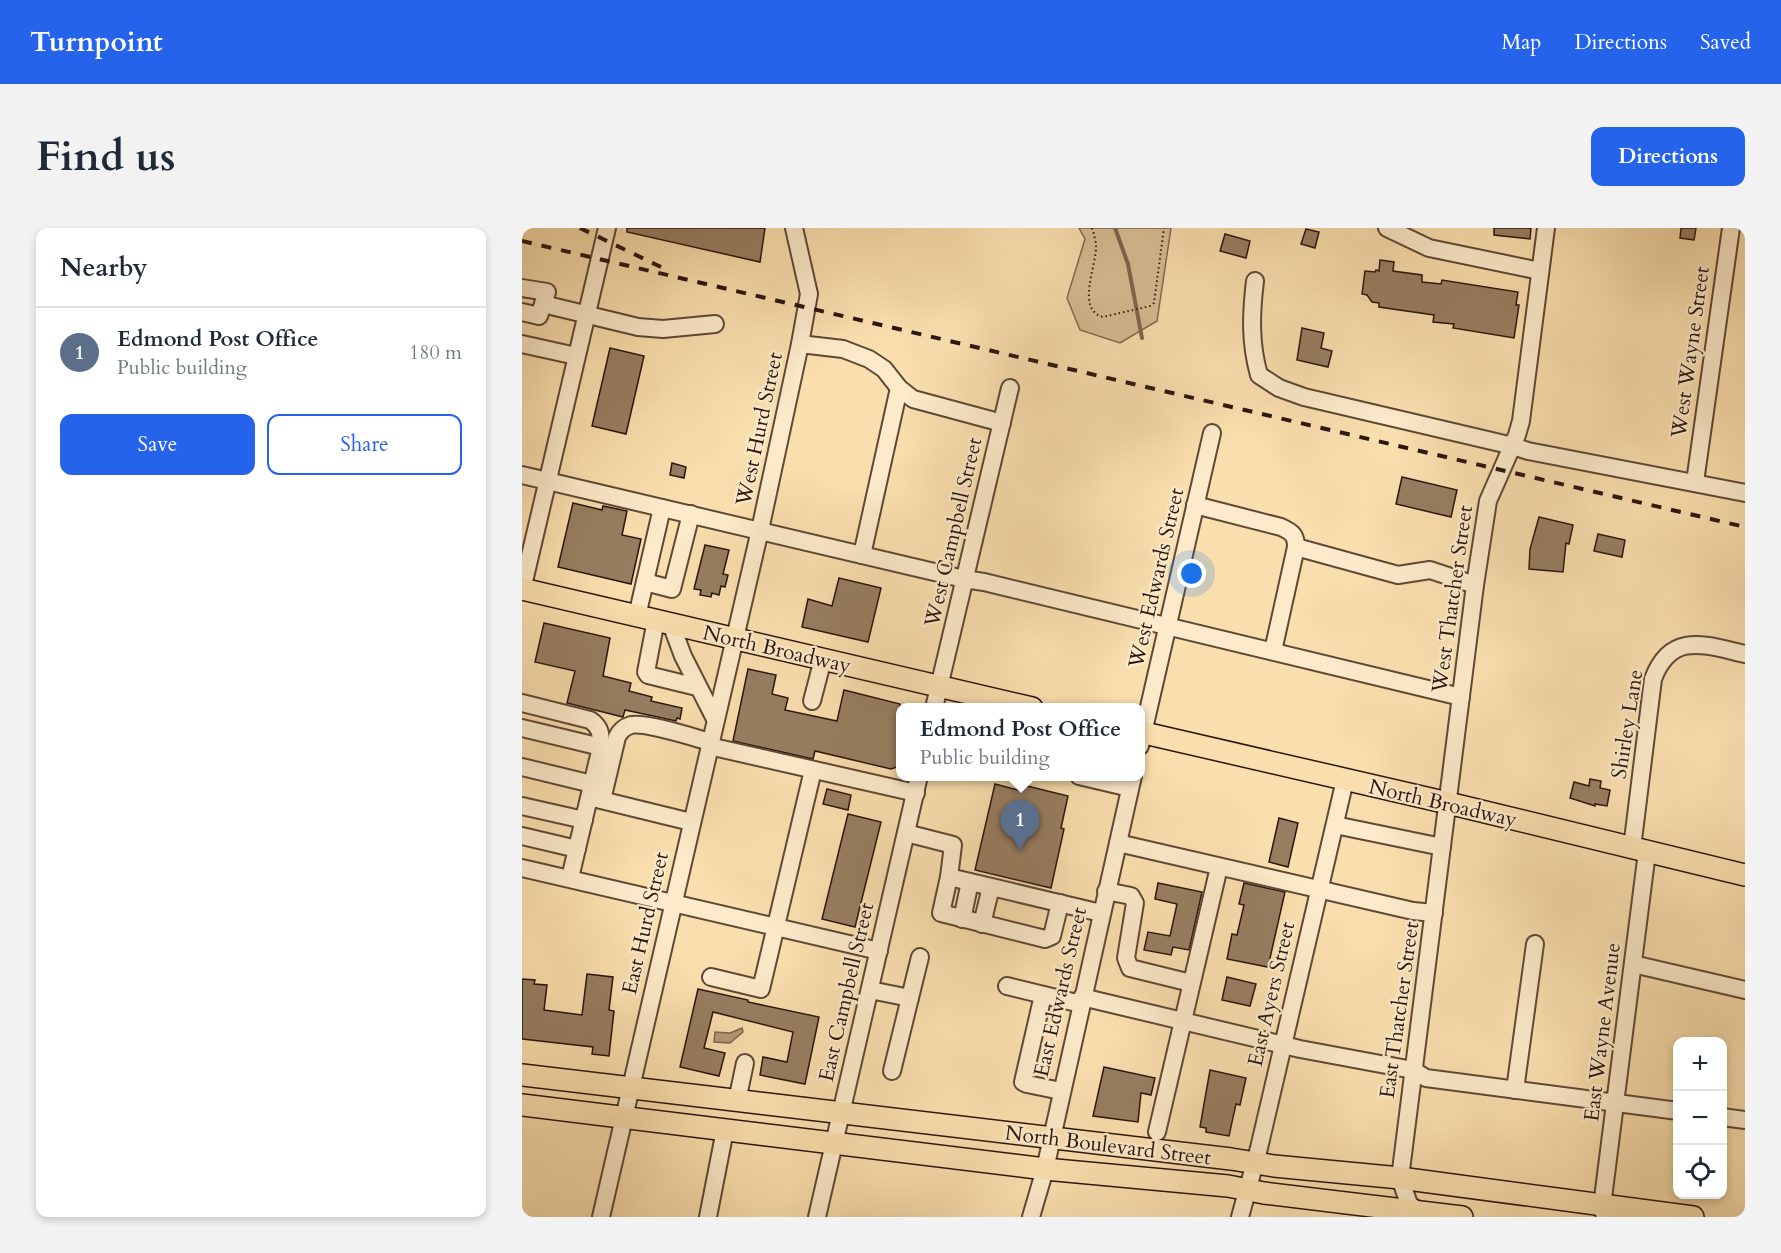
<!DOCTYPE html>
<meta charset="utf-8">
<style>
body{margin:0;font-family:Cardo,serif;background:#f2f2f3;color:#1f2937}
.controls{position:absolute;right:18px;bottom:18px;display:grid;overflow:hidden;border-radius:12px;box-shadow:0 3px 9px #0003}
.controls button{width:54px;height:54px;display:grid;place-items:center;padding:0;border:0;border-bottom:2px solid #e0e1e3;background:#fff;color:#1f2937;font:30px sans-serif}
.you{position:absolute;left:670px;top:346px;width:21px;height:21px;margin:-15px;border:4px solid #fff;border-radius:50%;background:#1a73e8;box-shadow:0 0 0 9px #1a73e833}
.badge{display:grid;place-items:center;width:39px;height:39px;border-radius:50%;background:#2563eb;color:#fff;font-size:20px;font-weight:700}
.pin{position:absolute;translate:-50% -50px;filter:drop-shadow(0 2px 3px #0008)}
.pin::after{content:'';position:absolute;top:32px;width:21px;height:18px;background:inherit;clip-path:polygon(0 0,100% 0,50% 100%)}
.popup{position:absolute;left:374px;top:475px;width:249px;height:78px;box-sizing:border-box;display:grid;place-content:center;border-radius:12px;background:#fff;filter:drop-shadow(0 2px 4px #0005);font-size:20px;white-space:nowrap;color:#747a83}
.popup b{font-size:22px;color:#1f2937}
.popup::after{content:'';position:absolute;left:50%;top:100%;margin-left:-12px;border:12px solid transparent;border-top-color:#fff}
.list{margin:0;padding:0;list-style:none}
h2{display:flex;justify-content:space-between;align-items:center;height:78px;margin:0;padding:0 24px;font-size:26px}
h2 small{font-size:20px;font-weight:400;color:#747a83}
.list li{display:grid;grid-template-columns:39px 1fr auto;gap:18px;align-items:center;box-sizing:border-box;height:90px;padding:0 24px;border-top:2px solid #e0e1e3}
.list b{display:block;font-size:22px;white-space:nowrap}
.list p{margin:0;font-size:20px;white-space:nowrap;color:#747a83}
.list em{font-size:20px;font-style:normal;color:#747a83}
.actions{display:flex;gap:12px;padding:18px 24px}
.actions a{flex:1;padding:14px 0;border:2px solid #2563eb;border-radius:12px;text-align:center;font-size:21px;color:#2563eb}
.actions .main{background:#2563eb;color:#fff}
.icon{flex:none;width:33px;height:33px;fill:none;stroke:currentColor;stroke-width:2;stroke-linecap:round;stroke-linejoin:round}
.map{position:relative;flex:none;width:1223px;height:989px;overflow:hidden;border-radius:12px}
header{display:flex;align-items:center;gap:36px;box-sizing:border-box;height:84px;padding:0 30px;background:#2563eb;color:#fff}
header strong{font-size:28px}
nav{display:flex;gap:33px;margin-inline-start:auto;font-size:21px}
.intro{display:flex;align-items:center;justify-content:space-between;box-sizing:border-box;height:144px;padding:0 36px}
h1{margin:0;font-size:42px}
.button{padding:15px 27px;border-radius:12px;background:#2563eb;color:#fff;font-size:21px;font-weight:700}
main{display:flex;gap:36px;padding:0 36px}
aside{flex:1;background:#fff;border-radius:12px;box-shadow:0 3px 9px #0003}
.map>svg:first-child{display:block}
.green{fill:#d7bd93;stroke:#816950;stroke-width:1.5}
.water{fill:#b49a78;stroke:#7d654e;stroke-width:1.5}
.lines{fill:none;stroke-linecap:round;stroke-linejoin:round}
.stream{stroke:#7d654e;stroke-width:4}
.building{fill:#977e61;stroke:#2b150e;stroke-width:1.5}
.minor-casing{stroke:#5f4836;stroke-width:20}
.major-casing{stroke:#2b150e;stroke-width:24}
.path{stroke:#2b150e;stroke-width:2;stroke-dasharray:1.5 3;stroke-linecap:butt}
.minor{stroke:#fceaca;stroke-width:16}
.major{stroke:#fadfae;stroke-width:21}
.rail{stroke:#2b150e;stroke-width:4;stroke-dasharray:10 10;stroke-linecap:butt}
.labels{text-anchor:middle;stroke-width:4.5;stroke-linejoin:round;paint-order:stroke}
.street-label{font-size:21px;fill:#2b150e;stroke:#fceaca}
</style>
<header>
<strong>Turnpoint</strong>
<nav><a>Map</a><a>Directions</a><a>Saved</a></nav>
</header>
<div class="intro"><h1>Find us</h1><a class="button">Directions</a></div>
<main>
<aside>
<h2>Nearby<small></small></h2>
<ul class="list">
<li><span class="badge" style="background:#5c6f8a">1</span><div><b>Edmond Post Office</b><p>Public building</p></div><em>180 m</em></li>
</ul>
<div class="actions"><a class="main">Save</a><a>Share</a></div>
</aside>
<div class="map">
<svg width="1223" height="989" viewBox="0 0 1223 989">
<rect width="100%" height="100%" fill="#fadfae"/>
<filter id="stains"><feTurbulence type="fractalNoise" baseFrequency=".00333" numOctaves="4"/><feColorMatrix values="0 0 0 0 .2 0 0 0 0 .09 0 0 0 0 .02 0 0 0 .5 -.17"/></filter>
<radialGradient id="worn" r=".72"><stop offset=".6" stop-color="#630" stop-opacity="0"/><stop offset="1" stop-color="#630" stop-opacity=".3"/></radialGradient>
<!-- green -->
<polygon class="green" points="557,0 649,0 635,93 598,115 558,102 545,70 563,11"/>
<!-- water -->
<polygon class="water" points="220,800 221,804 208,815 192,814 193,804 208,805"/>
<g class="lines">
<!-- stream -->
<polyline class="stream" points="593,0 606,36 620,110"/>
</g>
<!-- building -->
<g class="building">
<polygon points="105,0 243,0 238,34 105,4"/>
<polygon points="972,0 1009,0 1008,11 972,7"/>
<polygon points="1159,0 1174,0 1172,12 1158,10"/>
<polygon points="784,1 797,4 793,20 779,16"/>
<polygon points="703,6 728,13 724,30 698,23"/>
<polygon points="858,32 872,34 871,43 900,47 900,54 919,56 920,52 996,64 994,77 997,77 992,110 931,100 932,96 911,94 912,87 857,79 857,75 850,74 845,67 840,66 843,43 853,44 854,42 857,43"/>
<polygon points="780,100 802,105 799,120 810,123 806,139 775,132"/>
<polygon points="88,120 122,128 104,206 70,198"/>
<polygon points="150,235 164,239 162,250 148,247"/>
<polygon points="880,249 935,262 929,289 874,276"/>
<polygon points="51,275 80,282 81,278 105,283 100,307 119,311 109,356 36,339"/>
<polygon points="1017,289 1051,297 1047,316 1044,315 1041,344 1007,341 1008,321"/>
<polygon points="1076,306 1103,312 1100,329 1072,323"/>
<polygon points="183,317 207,322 201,346 206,347 203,359 199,358 197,367 190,365 189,369 178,367 179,362 172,361"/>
<polygon points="317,350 359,360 346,414 280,399 286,371 310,378"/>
<polygon points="22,395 88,410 81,448 109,455 107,463 130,469 129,473 160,480 158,491 155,490 154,493 103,482 101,489 45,475 53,443 13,434"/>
<polygon points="226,441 254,447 250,466 266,470 263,482 315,493 322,462 378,476 378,525 375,539 369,541 293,523 291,531 211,513"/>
<polygon points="1068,551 1079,553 1078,560 1088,562 1085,578 1073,576 1073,578 1048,570 1052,554 1067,558"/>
<polygon points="473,556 500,563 501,557 546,568 539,600 542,601 529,660 453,642"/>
<polygon points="305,561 329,567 326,582 301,576"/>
<polygon points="326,586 359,594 333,699 300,691"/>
<polygon points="757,590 776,595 766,639 747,634"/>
<polygon points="636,655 680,664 667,722 651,719 649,727 622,722 626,704 648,708 655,676 633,671"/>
<polygon points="722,655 763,664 746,739 705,731 710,706 715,707 722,677 717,676"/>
<polygon points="65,746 91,749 87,782 92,783 87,828 70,826 71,819 0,811 0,751 13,752 12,756 25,757 22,782 60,787"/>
<polygon points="705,749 734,756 728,778 700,772"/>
<polygon points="176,761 226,772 226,774 297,789 283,856 238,847 241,829 265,834 271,804 191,784 182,820 203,825 197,848 158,839"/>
<polygon points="582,839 633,850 629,867 619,865 616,894 571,888"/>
<polygon points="688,842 724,850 718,877 714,876 707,908 684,904 684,900 678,899"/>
</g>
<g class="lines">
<defs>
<g id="minor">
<polyline points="865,0 907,20 1018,43"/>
<path d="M733,53C729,86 728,115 737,147L757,160L782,169L991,218L1006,223L1223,265"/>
<polyline points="0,60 25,64 17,88 0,84"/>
<polyline points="21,76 116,99 141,101 193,96"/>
<polyline points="0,116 54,128"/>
<polyline points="278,116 321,121 347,131 362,141 377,160 391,171 480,195"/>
<polyline points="0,247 442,351 462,354 939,469"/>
<polyline points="1173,254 1209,0"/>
<path d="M673,277L759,299C770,304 774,307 774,319L751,423"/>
<polyline points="774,319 876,347 908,342 953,357"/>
<polyline points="340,327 377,160"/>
<polyline points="123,354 150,361 169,286"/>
<polyline points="0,362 85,0"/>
<polyline points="115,388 140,280"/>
<polyline points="134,392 124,444 126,447 175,459"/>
<polyline points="149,396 161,428 193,491"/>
<polyline points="290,473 301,431"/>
<path d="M0,475L68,492C79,499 79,507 79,519L48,650"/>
<polyline points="412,480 488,160"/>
<polyline points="0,500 79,519"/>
<polyline points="187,518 394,565"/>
<polyline points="618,518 690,205"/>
<polyline points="0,539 70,556"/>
<polyline points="557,548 608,560"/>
<polyline points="71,570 169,594"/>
<path d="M80,572L95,509C98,503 102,499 109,497C124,494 170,509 188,514"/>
<polyline points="0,578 62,592"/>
<polyline points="813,597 920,619"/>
<polyline points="384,605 431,617 427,649 579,685"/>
<polyline points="0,608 55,621"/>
<polyline points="596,615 891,683 912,685"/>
<path d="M1110,620L1131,451C1149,403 1183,417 1223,426"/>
<polyline points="0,640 357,723"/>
<polyline points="427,649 419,685 523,711 530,708 538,675"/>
<polyline points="584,663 609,668 613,675 604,730 608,740 669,755"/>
<polyline points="440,691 448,654"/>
<polyline points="460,696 469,659"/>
<polyline points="1111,736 1223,762"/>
<polyline points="189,749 239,761 291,542"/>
<polyline points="485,758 559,776"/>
<polyline points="348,762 388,770"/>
<polyline points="521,767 501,854 505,856 539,863"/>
<polyline points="560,769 778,821 891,842 904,850 1156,883"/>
<polyline points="370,843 398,729"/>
<polyline points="993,862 1013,716"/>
<polyline points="215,873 223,835"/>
<polyline points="1200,889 1223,892"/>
<polyline points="635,904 697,639"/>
<polyline points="895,988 896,983 887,976 878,950 953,357 966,273 995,207 999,193 1024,0"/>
<polyline points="79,989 238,302 278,116 287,66 272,0"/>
<polyline points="186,989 203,902"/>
<polyline points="295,989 397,548"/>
<polyline points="509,989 523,941 611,548"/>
<polyline points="718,989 737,920 823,552"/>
<polyline points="1083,989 1080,978 1125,624"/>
</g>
<g id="major">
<polyline points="0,361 510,480"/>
<polyline points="618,504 926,575 1223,647"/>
<polyline points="0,847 709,931 752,938 878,950 1171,989"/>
<polyline points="0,877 523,941 706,958 742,965 940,989"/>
</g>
</defs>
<!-- minor casing -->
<use href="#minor" class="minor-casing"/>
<!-- major casing -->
<use href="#major" class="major-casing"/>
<!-- path -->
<path class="path" d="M570,0C572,6 574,13 574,19C574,39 554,82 581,89L628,78L632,75L642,0"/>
<!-- minor -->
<use href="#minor" class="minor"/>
<!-- major -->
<use href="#major" class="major"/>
<!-- rail -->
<g class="rail">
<polyline points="58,0 139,39"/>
<polyline points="0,13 1223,299"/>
</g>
</g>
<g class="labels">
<!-- street labels -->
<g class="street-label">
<text transform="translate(1168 124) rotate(-82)" y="7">West Wayne Street</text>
<text transform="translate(237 201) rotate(-78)" y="7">West Hurd Street</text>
<text transform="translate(431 304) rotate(-77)" y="7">West Campbell Street</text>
<text transform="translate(634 350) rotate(-77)" y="7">West Edwards Street</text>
<text transform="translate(930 371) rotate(-82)" y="7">West Thatcher Street</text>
<text transform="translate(255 421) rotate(13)" y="7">North Broadway</text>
<text transform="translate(1105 496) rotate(-81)" y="7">Shirley Lane</text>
<text transform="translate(921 575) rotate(13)" y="7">North Broadway</text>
<text transform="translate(123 695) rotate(-77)" y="7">East Hurd Street</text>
<text transform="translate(324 764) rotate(-77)" y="7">East Campbell Street</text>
<text transform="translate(538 764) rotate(-77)" y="7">East Edwards Street</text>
<text transform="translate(749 766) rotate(-77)" y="7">East Ayers Street</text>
<text transform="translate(877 782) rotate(-82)" y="7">East Thatcher Street</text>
<text transform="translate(1080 804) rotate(-83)" y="7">East Wayne Avenue</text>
<text transform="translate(586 917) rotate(7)" y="7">North Boulevard Street</text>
</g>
</g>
<rect width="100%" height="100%" filter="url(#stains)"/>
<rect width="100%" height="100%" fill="url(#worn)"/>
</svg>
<div class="controls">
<button>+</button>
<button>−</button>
<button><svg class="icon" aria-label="locate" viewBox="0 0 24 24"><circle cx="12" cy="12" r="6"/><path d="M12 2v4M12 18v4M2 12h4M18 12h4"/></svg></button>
</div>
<div class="you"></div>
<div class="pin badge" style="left:498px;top:622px;background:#5c6f8a">1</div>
<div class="popup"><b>Edmond Post Office</b>Public building</div>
</div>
</main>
